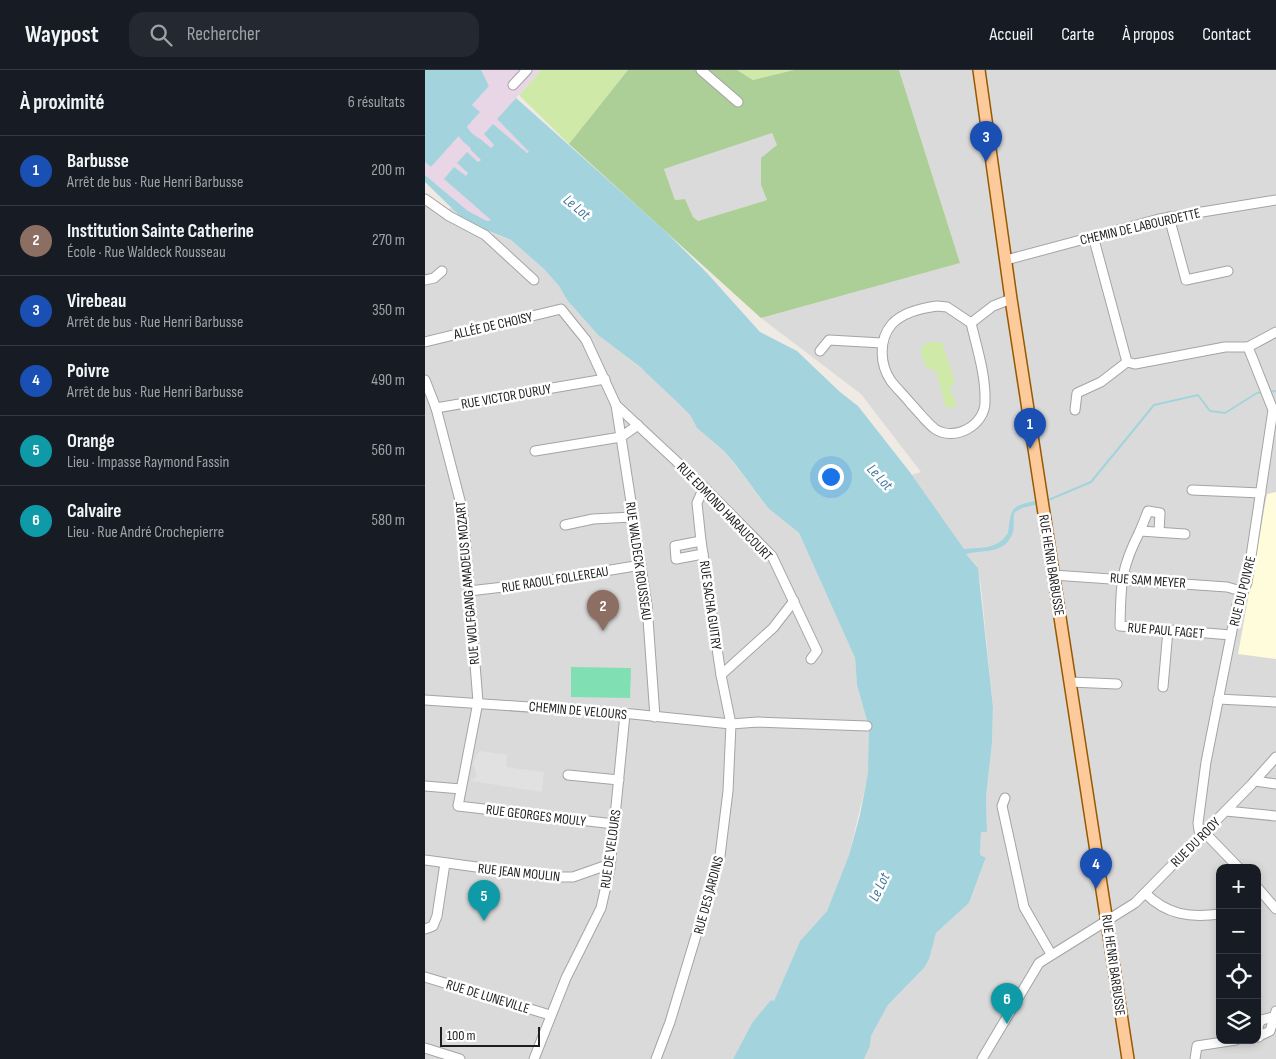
<!DOCTYPE html>
<html lang="fr">
<meta charset="utf-8">
<style>
body{margin:0;font-family:"Sofia Sans Condensed",sans-serif;background:#242831;color:#f1f3f6}
.controls{position:absolute;right:15px;bottom:15px;display:grid;overflow:hidden;border-radius:10px;box-shadow:0 2px 8px #0003}
.controls button{width:45px;height:45px;display:grid;place-items:center;padding:0;border:0;border-bottom:1px solid #363941;background:#171b24;color:#f1f3f6;font:25px sans-serif}
.scale{position:absolute;left:15px;bottom:12px;width:100px;box-sizing:border-box;padding-left:5px;border:2px solid #1d1d1d;border-top:0;font-size:14px;line-height:18px;white-space:nowrap;color:#1d1d1d;-webkit-text-stroke:4px #fff;paint-order:stroke}
.you{position:absolute;left:405px;top:406px;width:18px;height:18px;margin:-12px;border:4px solid #fff;border-radius:50%;background:#1a73e8;box-shadow:0 0 0 8px #1a73e833}
.badge{display:grid;place-items:center;width:32px;height:32px;border-radius:50%;background:#db2777;color:#fff;font-size:16px;font-weight:700}
.pin{position:absolute;translate:-50% -41px;filter:drop-shadow(0 1px 2px #0008)}
.pin::after{content:'';position:absolute;top:26px;width:18px;height:15px;background:inherit;clip-path:polygon(0 0,100% 0,50% 100%)}
.list{margin:0;padding:0;list-style:none}
h2{display:flex;justify-content:space-between;align-items:center;height:65px;margin:0;padding:0 20px;font-size:21px}
h2 small{font-size:16px;font-weight:400;color:#9ea1a6}
.list li{display:grid;grid-template-columns:32px 1fr auto;gap:15px;align-items:center;box-sizing:border-box;height:70px;padding:0 20px;border-top:1px solid #363941}
.list b{display:block;font-size:19px;white-space:nowrap}
.list p{margin:0;font-size:16px;white-space:nowrap;color:#9ea1a6}
.list em{font-size:16px;font-style:normal;color:#9ea1a6}
.icon{flex:none;width:28px;height:28px;fill:none;stroke:currentColor;stroke-width:2;stroke-linecap:round;stroke-linejoin:round}
.map{position:relative;flex:none;width:851px;height:989px;overflow:hidden}
header{display:flex;align-items:center;gap:30px;box-sizing:border-box;height:70px;padding:0 25px;background:#171b24;border-bottom:1px solid #363941}
header strong{font-size:24px}
nav{display:flex;gap:28px;margin-inline-start:auto;font-size:18px}
.search{width:350px;height:45px;background:#242831;display:flex;align-items:center;gap:12px;box-sizing:border-box;padding:0 18px;border-radius:15px;color:#9ea1a6;font-size:19px}
main{display:flex}
aside{flex:1;background:#171b24}
.map>svg:first-child{display:block}
.residential{fill:#dbdada;fill-rule:evenodd}
.industrial{fill:#e8d5e6}
.education{fill:#fffcdc}
.grass{fill:#cee9a8}
.forest{fill:#acce97;fill-rule:evenodd}
.pitch{fill:#80dfb3}
.parking{fill:#e1e1e1}
.water{fill:#a3d4dd}
.lines{fill:none;stroke-linecap:round;stroke-linejoin:round}
.stream{stroke:#a3d4dd;stroke-width:2}
.river{stroke:#a3d4dd;stroke-width:12}
.minor-casing{stroke:#a4a4a4;stroke-width:11}
.major-casing{stroke:#975900;stroke-width:14}
.minor{stroke:#fff;stroke-width:9}
.major{stroke:#fcca9b;stroke-width:11}
.labels{text-anchor:middle;stroke-width:5;stroke-linejoin:round;paint-order:stroke}
.street-label{font-size:14px;fill:#1d1d1d;stroke:#fff}
.water-label{font-size:15px;font-style:italic;fill:#43789d;stroke:#fff}
</style>
<header>
<strong>Waypost</strong>
<div class="search"><svg class="icon" aria-label="search" viewBox="0 0 24 24"><circle cx="10" cy="10" r="6"/><path d="M15 15l6 6"/></svg>Rechercher</div>
<nav><a>Accueil</a><a>Carte</a><a>À propos</a><a>Contact</a></nav>
</header>
<main>
<aside>
<h2>À proximité<small>6 résultats</small></h2>
<ul class="list">
<li><span class="badge" style="background:#1a4fb4">1</span><div><b>Barbusse</b><p>Arrêt de bus · Rue Henri Barbusse</p></div><em>200 m</em></li>
<li><span class="badge" style="background:#8d6e63">2</span><div><b>Institution Sainte Catherine</b><p>École · Rue Waldeck Rousseau</p></div><em>270 m</em></li>
<li><span class="badge" style="background:#1a4fb4">3</span><div><b>Virebeau</b><p>Arrêt de bus · Rue Henri Barbusse</p></div><em>350 m</em></li>
<li><span class="badge" style="background:#1a4fb4">4</span><div><b>Poivre</b><p>Arrêt de bus · Rue Henri Barbusse</p></div><em>490 m</em></li>
<li><span class="badge" style="background:#0f9aa8">5</span><div><b>Orange</b><p>Lieu · Impasse Raymond Fassin</p></div><em>560 m</em></li>
<li><span class="badge" style="background:#0f9aa8">6</span><div><b>Calvaire</b><p>Lieu · Rue André Crochepierre</p></div><em>580 m</em></li>
</ul>
</aside>
<div class="map">
<svg width="851" height="989" viewBox="0 0 851 989">
<rect width="100%" height="100%" fill="#efeae3"/>
<!-- residential -->
<g class="residential">
<path d="M474,0H851V989H439L445,976L446,966L463,935L499,898L511,863L544,833L561,788L555,786L556,762L562,761L561,727L567,673L568,637L556,516L552,496L541,484L486,405L496,402L436,324L336,248L535,193ZM795,798H832V970H795Z"/>
<polygon points="347,63 352,75 336,115 342,130 273,151 268,147 260,129 250,130 239,99"/>
<polygon points="0,124 18,140 27,138 51,157 86,170 95,178 119,199 134,216 142,230 173,265 226,306 265,345 272,358 300,382 343,438 374,463 430,588 432,615 444,658 444,701 424,785 402,841 375,871 349,931 327,953 308,989 0,989"/>
</g>
<!-- industrial -->
<polygon class="industrial" points="56,0 116,0 72,49 104,82 102,83 59,64 69,75 66,78 45,79 56,89 54,92 32,92 43,103 41,107 66,150 62,151 43,141 0,105 0,92 6,97 54,42 47,35 64,16"/>
<!-- education -->
<polygon class="education" points="851,422 851,589 813,584 842,424"/>
<!-- grass -->
<g class="grass">
<polygon points="116,0 203,0 144,74 94,25"/>
<polygon points="312,0 369,0 328,10"/>
<polygon points="503,272 517,272 530,312 525,318 532,336 521,338 511,301 501,298 495,279"/>
</g>
<!-- forest -->
<path class="forest" d="M203,0H312L328,10L369,0H474L535,193L336,248L144,74ZM347,63L352,75L336,88V115L342,130L273,151L268,147L260,129L250,130L239,99Z"/>
<!-- pitch -->
<polygon class="pitch" points="146,597 206,598 205,628 146,627"/>
<!-- parking -->
<polygon class="parking" points="56,681 82,685 81,697 119,702 117,722 46,711 52,706 48,694 53,683"/>
<!-- water -->
<g class="water">
<polygon points="0,0 56,0 64,16 47,35 55,42 6,97 0,92"/>
<path d="M91,28L238,159L282,203L335,262L372,281L415,322L433,336L484,401L539,479C557,477 572,480 583,463C587,435 585,437 614,430V434L597,438L590,442C587,449 590,454 588,462C580,485 560,479 541,484L553,498L568,637L567,673L561,727L562,762H556L555,785L561,788L560,790L544,833L511,863L504,889L499,898L463,935L446,966L445,976L439,989H308L327,953L346,930L349,931L375,871L402,841L424,785L435,745L443,703L444,658L432,615L430,588L374,463L343,438L310,394L299,381L272,358L265,345L252,332L215,297L173,265L142,230L134,216L119,199L95,178L86,170L41,152L0,112V105L43,141L62,151L66,150L19,109L29,97L41,106L43,103L32,93L42,82L53,92L56,90L45,79L54,68L66,78L69,75L59,64L68,54L102,83L104,82L72,49Z"/>
</g>
<g class="lines">
<!-- stream -->
<g class="stream">
<polyline points="843,322 851,321"/>
<polyline points="621,431 666,412 729,335 773,325 785,341 800,343 832,323 839,322"/>
</g>
<!-- river -->
<polyline class="river" points="28,49 42,67 63,84"/>
<defs>
<g id="minor">
<polyline points="276,0 313,32"/>
<polyline points="88,15 102,0"/>
<polyline points="0,129 24,146 60,165 109,210"/>
<polyline points="744,147 761,210 803,201"/>
<polyline points="668,166 702,292 710,294 800,277 823,277 851,262"/>
<polyline points="581,190 734,149 851,130"/>
<polyline points="0,210 9,208 17,201"/>
<path d="M512,236L522,237L546,253C552,278 561,306 560,332C560,355 530,372 510,359C501,352 494,342 486,334C480,326 472,319 466,311C455,295 453,270 467,254C477,243 497,238 512,236Z"/>
<polyline points="546,253 568,236 586,229"/>
<polyline points="0,272 136,239 161,270 191,335 279,417 347,486 392,581 386,589"/>
<polyline points="395,281 404,270 457,273"/>
<polyline points="0,310 11,338 180,309"/>
<polyline points="191,335 222,535 230,647"/>
<polyline points="11,338 38,442 53,632 33,736 189,754"/>
<polyline points="650,340 652,323 676,312 702,292"/>
<polyline points="110,381 196,367 213,355"/>
<polyline points="767,420 836,423"/>
<polyline points="140,455 168,449 208,447"/>
<polyline points="715,461 723,441 735,443 734,462"/>
<path d="M760,464L715,461C695,500 696,514 695,556L806,565"/>
<polyline points="276,471 250,476 251,489 278,484"/>
<polyline points="628,505 802,517 816,521"/>
<polyline points="44,521 96,515 216,495"/>
<polyline points="296,605 348,558 369,531"/>
<polyline points="645,612 692,614"/>
<polyline points="738,617 743,560"/>
<polyline points="793,629 851,632"/>
<polyline points="0,630 207,644 306,654 333,652 442,656"/>
<polyline points="143,705 194,710"/>
<polyline points="830,711 851,714"/>
<polyline points="0,716 36,719"/>
<polyline points="580,728 577,736 599,837 626,884"/>
<polyline points="801,741 851,746"/>
<polyline points="780,763 814,798"/>
<polyline points="775,767 773,753 781,692 812,535 822,513 848,340 823,277"/>
<polyline points="0,790 124,807 148,807 185,794"/>
<polyline points="832,817 851,839"/>
<path d="M720,823C742,845 765,848 795,844"/>
<polyline points="0,859 8,856 12,846 20,793"/>
<polyline points="0,907 125,945"/>
<polyline points="832,967 845,961 851,941"/>
<polyline points="834,967 833,956 836,950 849,947"/>
<polyline points="0,978 35,989"/>
<polyline points="109,989 141,908 176,838 185,798 200,644"/>
<polyline points="231,989 245,952 295,786 303,721 306,654 296,605 276,471 272,433 279,417"/>
<polyline points="557,989 614,893 710,833 826,715 851,687"/>
<polyline points="770,989 772,976 811,970"/>
</g>
<polyline id="major" points="554,0 586,229 703,989"/>
</defs>
<!-- minor casing -->
<use href="#minor" class="minor-casing"/>
<!-- major casing -->
<use href="#major" class="major-casing"/>
<!-- minor -->
<use href="#minor" class="minor"/>
<!-- major -->
<use href="#major" class="major"/>
</g>
<g class="labels">
<!-- street labels -->
<g class="street-label">
<text transform="translate(715 156) rotate(-13)" y="5">CHEMIN DE LABOURDETTE</text>
<text transform="translate(68 255) rotate(-13)" y="5">ALLÉE DE CHOISY</text>
<text transform="translate(81 326) rotate(-10)" y="5">RUE VICTOR DURUY</text>
<text transform="translate(300 441) rotate(46)" y="5">RUE EDMOND HARAUCOURT</text>
<text transform="translate(214 491) rotate(82)" y="5">RUE WALDECK ROUSSEAU</text>
<text transform="translate(627 495) rotate(81)" y="5">RUE HENRI BARBUSSE</text>
<text transform="translate(130 509) rotate(-9)" y="5">RUE RAOUL FOLLEREAU</text>
<text transform="translate(723 510) rotate(4)" y="5">RUE SAM MEYER</text>
<text transform="translate(42 513) rotate(-95)" y="5">RUE WOLFGANG AMADEUS MOZART</text>
<text transform="translate(817 521) rotate(-76)" y="5">RUE DU POIVRE</text>
<text transform="translate(286 535) rotate(82)" y="5">RUE SACHA GUITRY</text>
<text transform="translate(741 560) rotate(5)" y="5">RUE PAUL FAGET</text>
<text transform="translate(153 640) rotate(5)" y="5">CHEMIN DE VELOURS</text>
<text transform="translate(111 745) rotate(7)" y="5">RUE GEORGES MOULY</text>
<text transform="translate(770 772) rotate(-45)" y="5">RUE DU ROOY</text>
<text transform="translate(185 779) rotate(-82)" y="5">RUE DE VELOURS</text>
<text transform="translate(94 802) rotate(6)" y="5">RUE JEAN MOULIN</text>
<text transform="translate(283 825) rotate(-75)" y="5">RUE DES JARDINS</text>
<text transform="translate(689 895) rotate(82)" y="5">RUE HENRI BARBUSSE</text>
<text transform="translate(63 926) rotate(17)" y="5">RUE DE LUNEVILLE</text>
</g>
<!-- water labels -->
<g class="water-label">
<text transform="translate(152 137) rotate(40)" y="5">Le Lot</text>
<text transform="translate(455 407) rotate(47)" y="5">Le Lot</text>
<text transform="translate(454 817) rotate(-64)" y="5">Le Lot</text>
</g>
</g>
</svg>
<div class="controls">
<button>+</button>
<button>−</button>
<button><svg class="icon" aria-label="locate" viewBox="0 0 24 24"><circle cx="12" cy="12" r="6"/><path d="M12 2v4M12 18v4M2 12h4M18 12h4"/></svg></button>
<button><svg class="icon" aria-label="layers" viewBox="0 0 24 24"><path d="M12 4l9 5-9 5-9-5zM3 14l9 5 9-5"/></svg></button>
</div>
<div class="scale">100 m</div>
<div class="you"></div>
<div class="pin badge" style="left:605px;top:379px;background:#1a4fb4">1</div>
<div class="pin badge" style="left:178px;top:561px;background:#8d6e63">2</div>
<div class="pin badge" style="left:561px;top:92px;background:#1a4fb4">3</div>
<div class="pin badge" style="left:671px;top:819px;background:#1a4fb4">4</div>
<div class="pin badge" style="left:59px;top:851px;background:#0f9aa8">5</div>
<div class="pin badge" style="left:582px;top:954px;background:#0f9aa8">6</div>
</div>
</main>
